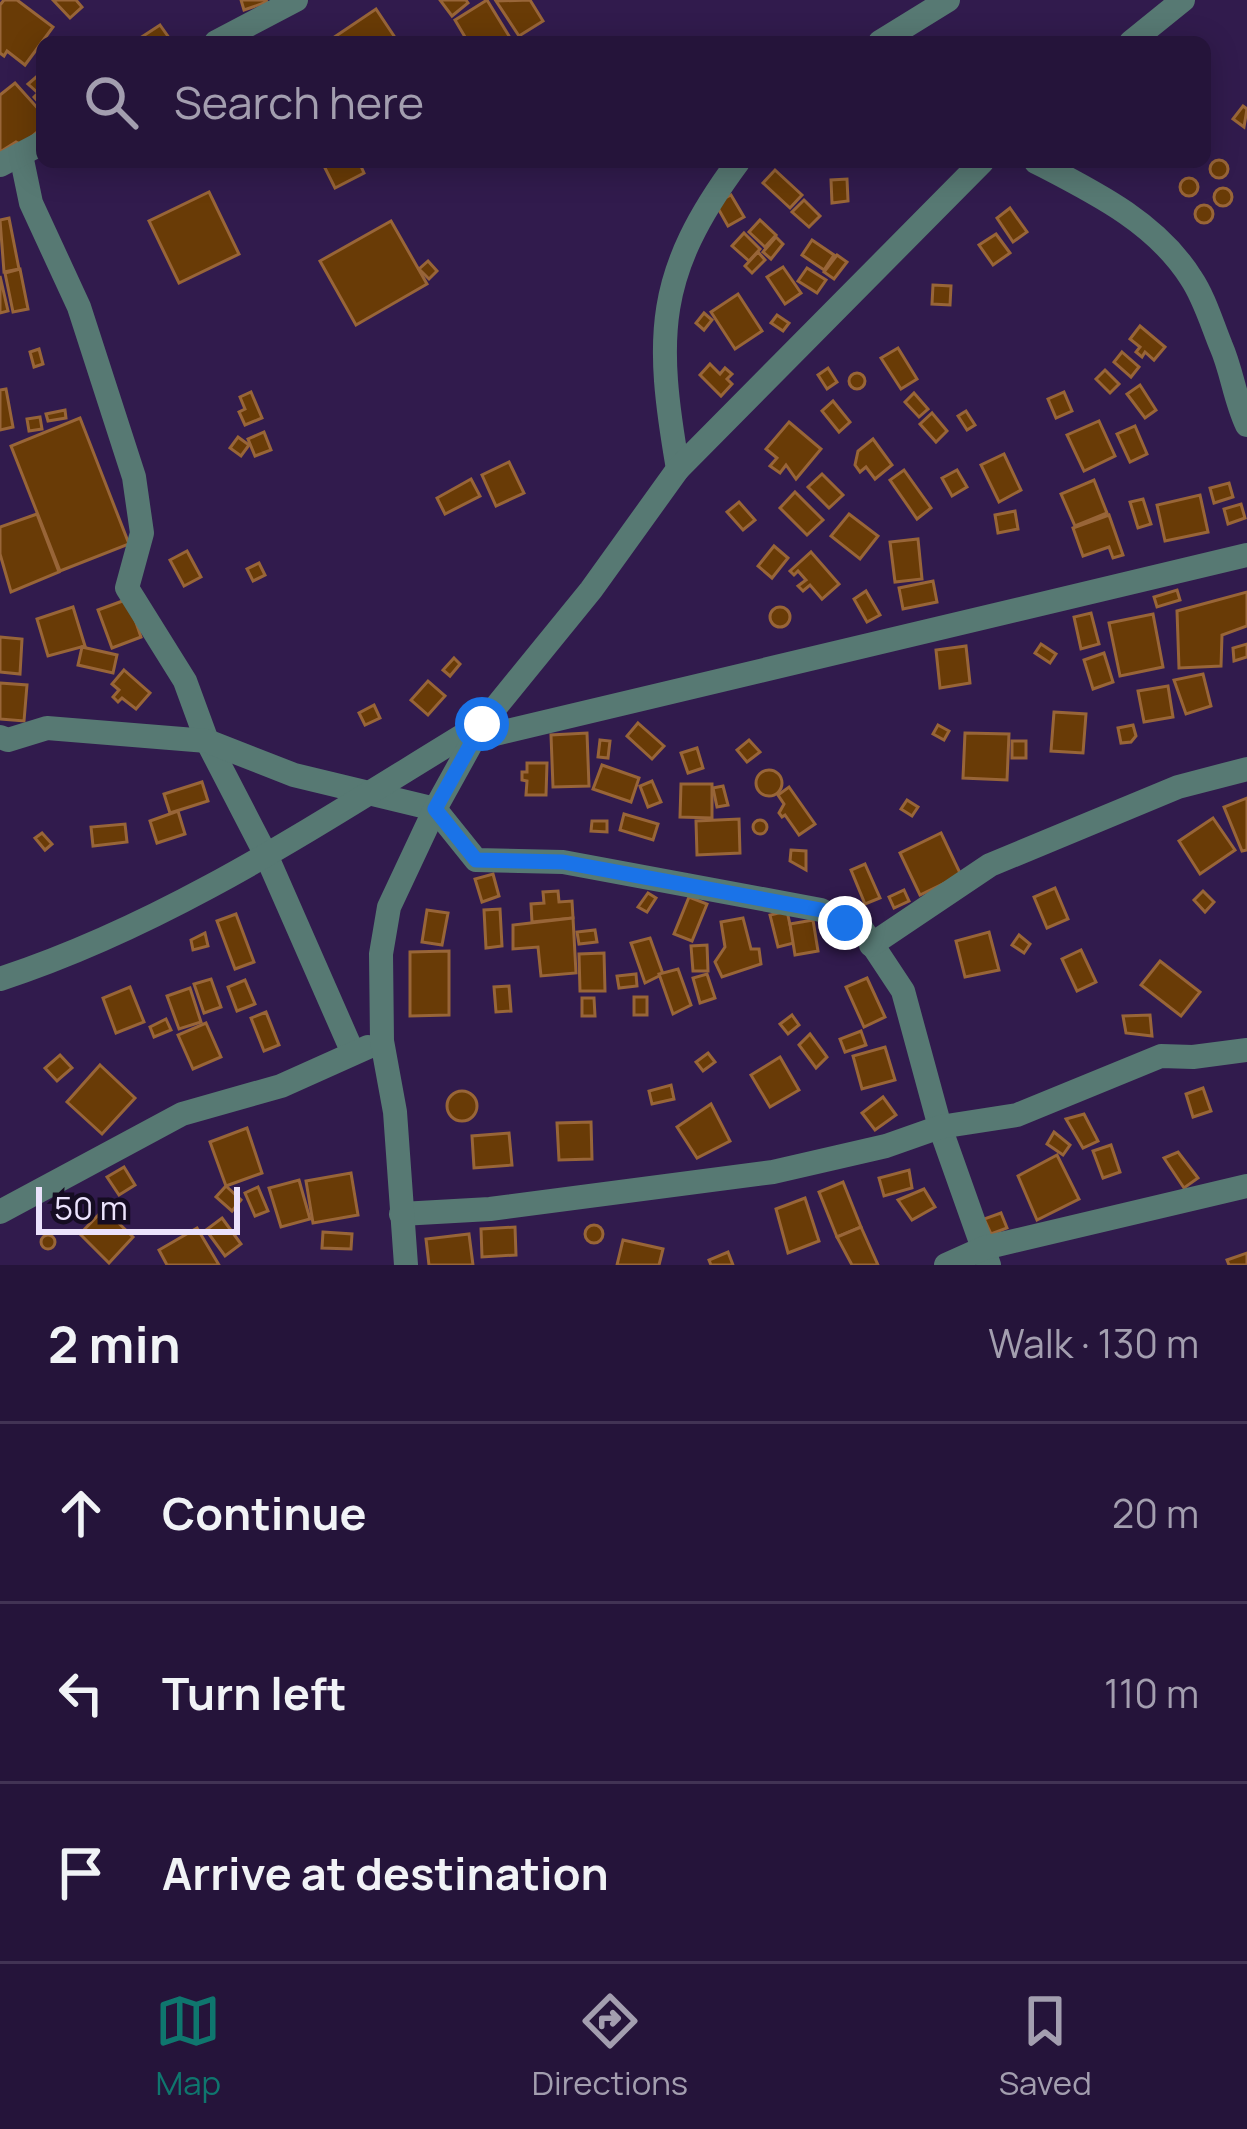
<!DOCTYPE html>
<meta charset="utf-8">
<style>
body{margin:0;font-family:Manrope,sans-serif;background:#312145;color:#f1f3f6}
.scale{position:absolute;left:36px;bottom:30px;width:204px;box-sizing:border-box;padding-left:12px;border:6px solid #ebe2fc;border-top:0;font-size:33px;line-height:42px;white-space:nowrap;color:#ebe2fc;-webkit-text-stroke:9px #150c22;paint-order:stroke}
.stop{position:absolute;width:36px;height:36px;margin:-27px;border:9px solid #1a73e8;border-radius:50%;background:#fff}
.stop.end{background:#1a73e8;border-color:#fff;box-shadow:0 3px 12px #0008}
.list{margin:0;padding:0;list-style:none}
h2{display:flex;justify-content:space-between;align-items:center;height:156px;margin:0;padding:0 48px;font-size:51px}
h2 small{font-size:39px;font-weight:400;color:#a39eaf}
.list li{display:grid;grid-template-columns:78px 1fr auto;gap:36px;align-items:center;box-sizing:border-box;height:180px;padding:0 48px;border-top:3px solid #423354}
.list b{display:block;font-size:45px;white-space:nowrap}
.list em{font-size:39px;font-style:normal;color:#a39eaf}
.icon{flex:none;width:66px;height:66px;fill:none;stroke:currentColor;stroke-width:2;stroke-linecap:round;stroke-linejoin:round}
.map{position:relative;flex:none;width:1247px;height:1265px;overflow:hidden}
.search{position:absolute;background:#25143a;box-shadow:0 6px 30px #0003;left:36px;right:36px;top:36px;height:132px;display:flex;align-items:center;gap:30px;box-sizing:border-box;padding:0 42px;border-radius:18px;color:#a39eaf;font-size:45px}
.sheet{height:696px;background:#25143a}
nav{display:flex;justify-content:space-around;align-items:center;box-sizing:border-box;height:168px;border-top:3px solid #423354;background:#25143a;font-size:33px;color:#a39eaf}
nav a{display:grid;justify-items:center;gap:6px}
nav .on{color:#0f766e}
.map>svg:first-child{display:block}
.building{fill:#693b06;stroke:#986538;stroke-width:3}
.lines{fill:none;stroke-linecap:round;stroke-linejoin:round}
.street{stroke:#577973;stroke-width:24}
.route{stroke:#1a73e8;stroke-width:15}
</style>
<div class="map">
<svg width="1247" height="1265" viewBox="0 0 1247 1265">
<rect width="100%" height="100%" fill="#311b4d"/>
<!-- building -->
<g class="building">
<polygon points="4,0 17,0 53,27 25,65 7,51 4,56 0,53 0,5"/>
<polygon points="53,0 76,0 82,7 70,18"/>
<polygon points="241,0 266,0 267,2 244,10"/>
<polygon points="440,0 466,0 468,3 452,16"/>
<polygon points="487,0 512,41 511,42 468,42 455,20"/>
<polygon points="530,0 543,21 519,36 496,1"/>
<polygon points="376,9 398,42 327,42"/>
<polygon points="160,25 172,42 134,42"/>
<polygon points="42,72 42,106 34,97 38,93 28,84"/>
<polygon points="15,83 42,113 42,128 22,145 16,142 0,152 0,95"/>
<polygon points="1243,106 1247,109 1244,127 1233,119"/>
<circle cx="1219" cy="169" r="9"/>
<polygon points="322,162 359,162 364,173 335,188"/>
<polygon points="775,170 802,195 790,208 763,183"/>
<circle cx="1189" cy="187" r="9"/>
<polygon points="847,179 848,201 832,203 831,180"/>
<circle cx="1223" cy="197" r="9"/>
<polygon points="209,192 239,254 179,283 149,221"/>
<polygon points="731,195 744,217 728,226 715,203"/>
<polygon points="804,200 820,216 809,227 792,212"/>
<circle cx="1204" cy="214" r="9"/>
<polygon points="1010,208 1027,232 1013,242 997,218"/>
<polygon points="9,218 19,269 4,272 0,220"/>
<polygon points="760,220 776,235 765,247 749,232"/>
<polygon points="391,221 427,284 356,325 320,261"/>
<polygon points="744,233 760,249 749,261 732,246"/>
<polygon points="996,234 1010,253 993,265 979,245"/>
<polygon points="776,237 783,244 771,259 763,252"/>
<polygon points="812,240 834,255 824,270 802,255"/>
<polygon points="758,252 765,260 752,273 745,266"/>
<polygon points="837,255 847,262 834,279 824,272"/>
<polygon points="428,261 437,271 429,279 419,269"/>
<polygon points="783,267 801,293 785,304 767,277"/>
<polygon points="807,268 826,280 817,293 798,281"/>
<polygon points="20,269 28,309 13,312 5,273"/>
<polygon points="0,276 8,311 0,313"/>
<polygon points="933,285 951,286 950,305 932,304"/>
<polygon points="738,294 762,331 735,349 711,312"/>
<polygon points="704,313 712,320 704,330 696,323"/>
<polygon points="777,315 789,323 783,331 771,323"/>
<polygon points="1140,326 1165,347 1154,360 1145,352 1142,357 1136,352 1140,347 1130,339"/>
<polygon points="898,348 917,379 901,389 881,358"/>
<polygon points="39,349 43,364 34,367 30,352"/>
<polygon points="1122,352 1139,367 1131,377 1114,362"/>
<polygon points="710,364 720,374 725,368 732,374 727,379 732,384 721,396 700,375"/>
<polygon points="828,368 837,382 827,389 818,375"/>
<polygon points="1105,370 1119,384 1110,393 1096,379"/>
<circle cx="857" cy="381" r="8"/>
<polygon points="1140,385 1156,410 1145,418 1127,394"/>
<polygon points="6,389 13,427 0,430 0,390"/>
<polygon points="251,392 262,418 245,425 239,412 245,409 240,397"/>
<polygon points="1064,392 1072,411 1056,418 1048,399"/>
<polygon points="914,393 928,409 919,417 905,402"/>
<polygon points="833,401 850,422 839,432 822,411"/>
<polygon points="65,410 66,418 48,421 46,414"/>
<polygon points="966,411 975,425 967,430 958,416"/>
<polygon points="932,413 947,431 936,442 920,424"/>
<polygon points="40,417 42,429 29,431 27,419"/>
<polygon points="80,418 129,544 60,571 11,446"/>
<polygon points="1099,421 1115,456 1084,471 1067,435"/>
<polygon points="789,422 821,449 796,479 786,465 780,473 770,466 777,458 766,449"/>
<polygon points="1135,426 1147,454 1130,462 1117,434"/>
<polygon points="264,432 271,450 255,456 248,439"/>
<polygon points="238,437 249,445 241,456 230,448"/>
<polygon points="873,439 892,465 875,479 866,467 860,472 855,465 858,451"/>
<polygon points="1004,454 1021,490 999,502 981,465"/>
<polygon points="509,462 524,493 496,506 482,475"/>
<polygon points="904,470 931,508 917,519 890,480"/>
<polygon points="957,470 967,487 952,496 942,478"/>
<polygon points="822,474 843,495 829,508 808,487"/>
<polygon points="471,479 480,496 445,514 437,498"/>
<polygon points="1094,480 1107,513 1075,526 1061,494"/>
<polygon points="1229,483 1233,497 1214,503 1210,488"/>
<polygon points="795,492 823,520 807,535 780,508"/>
<polygon points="1200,495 1208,532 1165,541 1157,505"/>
<polygon points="1143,499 1151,524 1138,528 1130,502"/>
<polygon points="739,502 755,520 743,530 727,512"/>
<polygon points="1241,504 1245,518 1228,524 1224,509"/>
<polygon points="1015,511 1018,529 998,533 995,515"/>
<polygon points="37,514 59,572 11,592 0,554 0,527"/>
<polygon points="849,514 878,536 860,559 831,536"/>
<polygon points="1109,515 1123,555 1113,558 1109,547 1083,556 1073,528"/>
<polygon points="918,539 922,579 895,582 890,542"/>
<polygon points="774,546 788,558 772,578 758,566"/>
<polygon points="187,551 201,577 184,586 170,560"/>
<polygon points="811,552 839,584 822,599 810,585 803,591 798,586 806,580 798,571 794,575 790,571"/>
<polygon points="259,563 265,575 253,581 247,569"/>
<polygon points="933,581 937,602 903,609 899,588"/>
<polygon points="1177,590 1180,600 1157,607 1154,597"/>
<polygon points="866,591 880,615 867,622 854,599"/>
<polygon points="1247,592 1247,626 1222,635 1221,666 1179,668 1177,611"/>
<polygon points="128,599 141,637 112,648 98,610"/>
<circle cx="780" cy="617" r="10"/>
<polygon points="73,607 85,646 48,656 37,619"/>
<polygon points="1091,613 1099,644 1081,649 1074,617"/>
<polygon points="1153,614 1163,667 1120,676 1109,623"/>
<polygon points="0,637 22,639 20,674 0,672"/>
<polygon points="1041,644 1056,654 1050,663 1035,653"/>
<polygon points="1247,644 1247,657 1234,661 1233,648"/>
<polygon points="966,646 970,683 940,688 936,650"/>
<polygon points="82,647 117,655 113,673 78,665"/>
<polygon points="1104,653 1113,682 1093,689 1084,660"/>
<polygon points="454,658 460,664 450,676 443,670"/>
<polygon points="124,670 150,693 136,709 122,698 118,702 113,697 119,690 112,684"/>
<polygon points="1203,674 1211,706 1186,714 1174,680"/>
<polygon points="428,681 445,696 428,715 411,700"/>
<polygon points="0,683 27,685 24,721 0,719"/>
<polygon points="1168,686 1173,717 1144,722 1138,691"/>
<polygon points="374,705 380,718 365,725 359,713"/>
<polygon points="1054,712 1086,714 1083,753 1051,751"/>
<polygon points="638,723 664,746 652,759 627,736"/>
<polygon points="938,725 949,731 944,740 933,734"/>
<polygon points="1133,725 1136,736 1131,742 1121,743 1118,728"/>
<polygon points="587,733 589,786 553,787 551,735"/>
<polygon points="965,733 1009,734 1007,780 963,778"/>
<polygon points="600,740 610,741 608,758 598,757"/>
<polygon points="749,740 760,752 747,762 737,750"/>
<rect x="1012" y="741" width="14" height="17"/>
<polygon points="697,748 703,768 688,773 681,753"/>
<polygon points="527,763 547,763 546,795 526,795 527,781 522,780 522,772 527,772"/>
<polygon points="602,765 639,778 631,802 593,789"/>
<circle cx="769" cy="783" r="13"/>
<polygon points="652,781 661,802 648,807 640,786"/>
<polygon points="202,782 208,801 170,813 164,794"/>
<polygon points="681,784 712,784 712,818 680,817"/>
<polygon points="723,786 728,805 717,807 713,788"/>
<polygon points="789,787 815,824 799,835 785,815 782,817 779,813 784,804 778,795"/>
<polygon points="1247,798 1247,850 1242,851 1224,807"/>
<polygon points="907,800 918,807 912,816 901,809"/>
<polygon points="178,811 185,834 157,843 150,821"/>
<polygon points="624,814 658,824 653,840 620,830"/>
<polygon points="1213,818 1235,850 1200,874 1179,841"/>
<polygon points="739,819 740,853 697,855 696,821"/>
<circle cx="760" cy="827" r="7"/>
<polygon points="592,821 607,821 607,832 591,831"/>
<polygon points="125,824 127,842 93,846 91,827"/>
<polygon points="42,833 52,844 45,850 35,838"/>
<polygon points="941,833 961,875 920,895 900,853"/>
<polygon points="791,850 806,851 806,870 790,861"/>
<polygon points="865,864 880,898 865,904 851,870"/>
<polygon points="493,874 499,896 482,902 475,879"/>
<polygon points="1055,888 1068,919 1047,928 1034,897"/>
<polygon points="904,890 909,901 894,908 889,897"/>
<polygon points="558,891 559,902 572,901 573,918 532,922 531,904 544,903 543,892"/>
<polygon points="1203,891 1214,902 1205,912 1194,900"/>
<polygon points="648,893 656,898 647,912 638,907"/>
<polygon points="689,897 707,904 692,941 674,934"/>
<polygon points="500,909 502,946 486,948 484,910"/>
<polygon points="427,910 448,913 442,945 422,942"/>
<polygon points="787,911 794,943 778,947 770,915"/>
<polygon points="236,914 254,962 235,969 217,921"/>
<polygon points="573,918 576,973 541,976 538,947 513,949 513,925"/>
<polygon points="743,918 751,949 759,949 761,964 722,977 715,962 725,947 721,922"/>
<polygon points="813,920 818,951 795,955 790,924"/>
<polygon points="595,930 597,942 579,944 577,932"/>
<polygon points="989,932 999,970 965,977 956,941"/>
<polygon points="205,933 208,946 193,950 191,940"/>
<polygon points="1019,935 1030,944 1024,953 1012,945"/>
<polygon points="650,938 663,974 645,983 631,943"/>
<polygon points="707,945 708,971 693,971 691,946"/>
<polygon points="1081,950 1096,982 1077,991 1062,959"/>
<polygon points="449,951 449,1015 410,1016 410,952"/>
<polygon points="604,953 605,991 580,991 579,954"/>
<polygon points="1160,961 1200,992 1181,1016 1141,985"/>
<polygon points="678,969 691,1005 673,1014 659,974"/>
<polygon points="636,974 637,986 619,988 617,976"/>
<polygon points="707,974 715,998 700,1003 693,978"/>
<polygon points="867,978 885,1017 864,1027 846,987"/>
<polygon points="211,979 221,1007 204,1013 194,984"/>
<polygon points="245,980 255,1004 237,1011 228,987"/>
<polygon points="509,986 511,1011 496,1012 494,987"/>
<polygon points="130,987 144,1022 116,1033 103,998"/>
<polygon points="190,988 201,1022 179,1029 167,996"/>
<rect x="634" y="997" width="13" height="18"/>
<polygon points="582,998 594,998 595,1016 582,1016"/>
<polygon points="266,1012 279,1045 264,1051 251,1018"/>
<polygon points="792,1015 799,1025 788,1034 780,1024"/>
<polygon points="1150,1015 1152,1036 1126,1033 1123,1016"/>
<polygon points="166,1019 171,1030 154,1037 150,1027"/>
<polygon points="206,1023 221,1057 193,1069 178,1035"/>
<polygon points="861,1031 866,1045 845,1052 840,1039"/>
<polygon points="810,1034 827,1057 816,1068 799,1045"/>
<polygon points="885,1047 895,1080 862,1089 853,1056"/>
<polygon points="708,1053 715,1062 703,1071 696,1062"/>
<polygon points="60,1055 72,1068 57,1081 45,1068"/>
<polygon points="780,1057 799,1090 770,1107 751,1075"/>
<polygon points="100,1065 135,1098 102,1134 67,1102"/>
<polygon points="671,1085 674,1099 652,1104 649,1091"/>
<polygon points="1203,1088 1211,1111 1193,1117 1186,1094"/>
<circle cx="462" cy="1106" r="15"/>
<polygon points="883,1097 896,1115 875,1130 862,1113"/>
<polygon points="711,1104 730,1141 697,1158 677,1127"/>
<polygon points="1084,1114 1098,1141 1083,1148 1066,1119"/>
<polygon points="591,1122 592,1159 559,1160 557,1123"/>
<polygon points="247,1128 262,1173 226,1186 210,1142"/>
<polygon points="1054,1132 1070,1145 1063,1155 1047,1144"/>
<polygon points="509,1133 512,1165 474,1168 472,1136"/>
<polygon points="1111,1145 1120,1172 1103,1178 1093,1151"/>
<polygon points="1178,1152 1198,1178 1184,1188 1164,1158"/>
<polygon points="1057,1155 1079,1199 1037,1220 1018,1176"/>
<polygon points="124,1167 135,1185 119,1195 107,1177"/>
<polygon points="909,1170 912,1188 884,1196 879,1178"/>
<polygon points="351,1173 358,1215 313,1223 306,1181"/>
<polygon points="299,1180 310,1219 281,1227 269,1188"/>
<polygon points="843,1182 861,1227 837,1237 819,1192"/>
<polygon points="226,1186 241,1200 232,1211 216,1197"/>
<polygon points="258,1187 268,1211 255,1216 245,1193"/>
<polygon points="924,1189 935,1207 912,1220 898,1200"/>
<polygon points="805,1198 819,1241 788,1253 776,1209"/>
<polygon points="104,1209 133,1237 109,1263 80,1234"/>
<polygon points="1001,1213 1007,1228 991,1234 984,1219"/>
<polygon points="222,1218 241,1244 225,1256 206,1230"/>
<circle cx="594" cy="1234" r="9"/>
<polygon points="515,1227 516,1255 482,1257 481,1229"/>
<polygon points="861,1227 878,1265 852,1265 837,1237"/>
<polygon points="197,1228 219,1265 167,1265 159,1250"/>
<polygon points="323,1232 352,1234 351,1249 322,1248"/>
<polygon points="469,1234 473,1265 429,1265 426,1239"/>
<circle cx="48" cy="1242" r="7"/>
<polygon points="623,1240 663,1249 659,1265 617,1265"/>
<polygon points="728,1252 733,1265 711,1265 709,1260"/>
<polygon points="1247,1253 1247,1265 1229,1265 1227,1260"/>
</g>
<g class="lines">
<!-- street -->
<g class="street">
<polyline points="216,42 296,0"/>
<polyline points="880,42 948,0"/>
<polyline points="1131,42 1183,0"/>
<polyline points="21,155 31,203 79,307 134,477 142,533 127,588 185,681 207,741 267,857 353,1053"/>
<path d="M1036,162C1092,191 1156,222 1191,278C1204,297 1212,324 1221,346C1232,371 1235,400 1247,425"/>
<polyline points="0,165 42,143"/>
<path d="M678,469C655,336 655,274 738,162"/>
<polyline points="0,737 8,740 47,728 207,741 294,775 435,809 476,860 563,862 821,910 845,923 860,926 903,991 940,1127 989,1265"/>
<polyline points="474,739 1247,555"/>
<polyline points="871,945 990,865 1178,787 1247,769"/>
<path d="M0,979C174,922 325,819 480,725"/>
<polyline points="0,1212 182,1114 281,1086 368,1047"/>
<polyline points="401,1214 490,1209 773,1172 886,1146 940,1127 1017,1115 1161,1056 1193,1057 1247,1050"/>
<polyline points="406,1265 395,1112 382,1041 381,954 389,907 435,809 482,724 591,590 678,469 982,162"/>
<polyline points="946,1265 984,1248 1247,1186"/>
</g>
</g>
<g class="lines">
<!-- route -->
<polyline class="route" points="482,724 435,809 476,860 563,862 821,910 845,923"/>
</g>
</svg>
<div class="scale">50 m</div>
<div class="stop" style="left:482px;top:724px"></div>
<div class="stop end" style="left:845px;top:923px"></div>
<div class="search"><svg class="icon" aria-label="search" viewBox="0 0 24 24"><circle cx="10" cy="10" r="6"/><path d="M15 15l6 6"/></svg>Search here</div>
</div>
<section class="sheet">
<h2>2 min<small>Walk · 130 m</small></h2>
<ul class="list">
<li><svg class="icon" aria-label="ahead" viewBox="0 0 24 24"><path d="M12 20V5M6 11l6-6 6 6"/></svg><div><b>Continue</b></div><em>20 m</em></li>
<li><svg class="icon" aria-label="left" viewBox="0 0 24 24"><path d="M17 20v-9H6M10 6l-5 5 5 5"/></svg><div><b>Turn left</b></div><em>110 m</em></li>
<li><svg class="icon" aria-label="arrive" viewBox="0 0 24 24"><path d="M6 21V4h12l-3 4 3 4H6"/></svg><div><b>Arrive at destination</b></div></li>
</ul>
</section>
<nav>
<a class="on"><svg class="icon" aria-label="map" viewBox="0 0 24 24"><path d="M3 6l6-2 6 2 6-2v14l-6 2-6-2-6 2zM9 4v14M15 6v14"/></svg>Map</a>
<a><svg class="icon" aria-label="directions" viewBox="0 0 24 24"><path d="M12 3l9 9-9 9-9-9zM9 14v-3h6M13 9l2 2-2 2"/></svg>Directions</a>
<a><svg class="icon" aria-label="saved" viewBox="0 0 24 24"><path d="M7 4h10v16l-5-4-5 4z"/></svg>Saved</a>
</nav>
